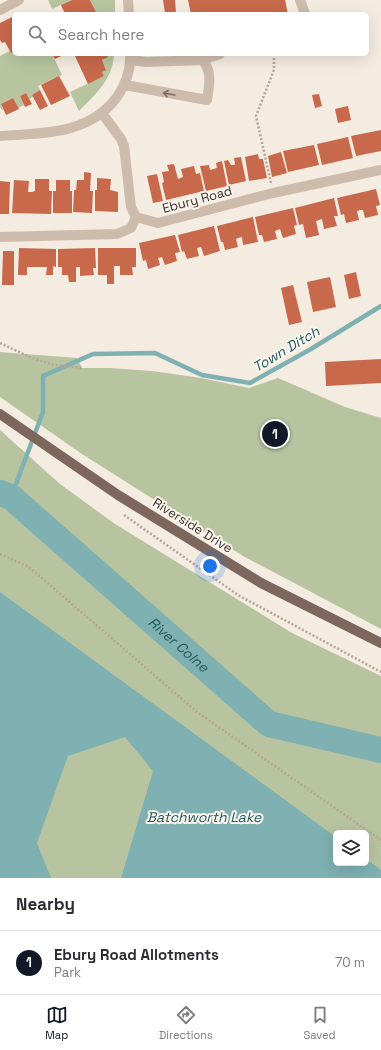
<!DOCTYPE html>
<style>
body{margin:0;font-family:"Space Grotesk",sans-serif;background:#f7f7f7;color:#2b2b33}
.controls{position:absolute;right:12px;bottom:12px;display:grid;overflow:hidden;border-radius:6px;box-shadow:0 4px 16px #0002}
.controls button{width:36px;height:36px;display:grid;place-items:center;padding:0;border:0;border-bottom:1px solid #e1e1e2;background:#fff;color:#2b2b33;font:20px sans-serif}
.you{position:absolute;left:210px;top:566px;width:14px;height:14px;margin:-10px;border:3px solid #fff;border-radius:50%;background:#1a73e8;box-shadow:0 0 0 6px #1a73e833}
.badge{display:grid;place-items:center;width:26px;height:26px;border-radius:50%;background:#111827;color:#fff;font-size:13px;font-weight:700}
.pin{position:absolute;translate:-50% -50%;border:2px solid #fff;box-shadow:0 1px 4px #0006}
.list{margin:0;padding:0;list-style:none}
h2{display:flex;justify-content:space-between;align-items:center;height:52px;margin:0;padding:0 16px;font-size:17px}
h2 small{font-size:13px;font-weight:400;color:#7c7c81}
.list li{display:grid;grid-template-columns:26px 1fr auto;gap:12px;align-items:center;box-sizing:border-box;height:64px;padding:0 16px;border-top:1px solid #e1e1e2}
.list b{display:block;font-size:15px;white-space:nowrap}
.list p{margin:0;font-size:13px;white-space:nowrap;color:#7c7c81}
.list em{font-size:13px;font-style:normal;color:#7c7c81}
.icon{flex:none;width:22px;height:22px;fill:none;stroke:currentColor;stroke-width:2;stroke-linecap:round;stroke-linejoin:round}
.map{position:relative;flex:none;width:381px;height:878px;overflow:hidden}
.search{position:absolute;background:#fff;box-shadow:0 4px 16px #0002;left:12px;right:12px;top:12px;height:44px;display:flex;align-items:center;gap:10px;box-sizing:border-box;padding:0 14px;border-radius:6px;color:#7c7c81;font-size:15px}
.sheet{height:116px;background:#fff}
nav{display:flex;justify-content:space-around;align-items:center;box-sizing:border-box;height:56px;border-top:1px solid #e1e1e2;background:#fff;font-size:11px;color:#7c7c81}
nav a{display:grid;justify-items:center;gap:2px}
nav .on{color:#111827}
.map>svg:first-child{display:block}
.green{fill:#b8c4a0;fill-rule:evenodd}
.water{fill:#7fb0b2}
.lines{fill:none;stroke-linecap:round;stroke-linejoin:round}
.stream{stroke:#7fb0b2;stroke-width:4.5}
.river{stroke:#7fb0b2;stroke-width:26}
.building{fill:#c8694b}
.path{stroke:#b9a596;stroke-width:2.5;stroke-dasharray:2 2;stroke-linecap:butt}
.minor{stroke:#cdbbac;stroke-width:10}
.major{stroke:#7d675c;stroke-width:10}
.oneway{stroke:#7d6f65}
.labels{text-anchor:middle;stroke-width:4;stroke-linejoin:round;paint-order:stroke}
.street-label{font-size:13px;fill:#3b302b;stroke:#fbf5ee}
.water-label{font-size:14px;font-style:italic;fill:#1f5a5e;stroke:#fbf5ee}
</style>
<div class="map">
<svg width="381" height="878" viewBox="0 0 381 878">
<rect width="100%" height="100%" fill="#f4ebe1"/>
<!-- green -->
<g class="green">
<polygon points="48,0 72,0 52,9"/>
<polygon points="90,0 115,0 115,14 97,14"/>
<polygon points="10,51 11,53 14,52 14,54 52,54 62,75 38,86 40,90 32,95 33,97 29,99 26,93 20,96 24,105 18,108 13,98 1,104 3,110 2,110 0,107 0,56"/>
<path d="M106,54H114C113,79 96,94 79,111L70,92L104,76L102,72L106,69L102,60L107,57Z"/>
<polygon points="0,352 77,358 82,368 110,368 152,371 201,378 249,388 278,378 345,407 381,418 381,629 243,556 82,454 0,397"/>
<path d="M0,430L60,484L115,524L292,633L381,676V878H0ZM336,833H366V863H336Z"/>
</g>
<!-- water -->
<polygon class="water" points="0,592 336,837 336,863 366,863 366,859 381,870 381,878 121,878 153,771 125,737 68,756 37,843 51,878 0,878"/>
<g class="lines">
<!-- stream -->
<polyline class="stream" points="11,497 43,412 43,376 93,354 155,353 202,375 250,383 311,349 381,306"/>
<!-- river -->
<path class="river" id="s1" d="M0,493L11,497L269,724L381,750"/>
</g>
<!-- building -->
<g class="building">
<polygon points="72,0 90,0 97,14 65,14 61,5"/>
<polygon points="163,0 175,0 176,12 165,13"/>
<polygon points="188,0 285,0 288,14 191,14"/>
<polygon points="14,16 14,52 11,53 5,42 2,43 0,40 0,23"/>
<polygon points="52,54 66,54 55,59"/>
<polygon points="74,54 106,54 108,57 102,60 106,70 102,72 104,76 88,84"/>
<polygon points="59,76 70,96 51,105 41,85"/>
<polygon points="40,90 48,106 40,110 32,95"/>
<polygon points="26,93 32,104 25,107 20,96"/>
<polygon points="319,94 322,106 315,108 312,95"/>
<polygon points="13,98 19,109 6,115 1,104"/>
<polygon points="348,106 351,120 338,123 335,109"/>
<polygon points="381,130 381,151 356,156 351,136"/>
<polygon points="348,137 353,158 322,165 317,144"/>
<polygon points="314,145 319,165 288,172 283,151"/>
<polygon points="281,152 287,173 272,177 268,156"/>
<polygon points="258,154 259,159 263,159 267,178 249,181 245,157"/>
<polygon points="241,157 246,181 229,185 224,161 228,160 231,165 234,165 235,164 234,158"/>
<polygon points="222,161 227,186 206,191 200,166 209,165 210,170 217,168 216,163"/>
<polygon points="174,164 178,179 183,177 181,169 194,166 196,174 200,173 204,191 166,200 162,183 164,182 162,172 169,171 167,165"/>
<polygon points="84,172 91,173 90,191 93,191 92,213 73,212 74,190 76,190 77,180 84,180"/>
<polygon points="157,174 163,201 153,203 147,176"/>
<polygon points="97,178 111,179 110,190 118,192 118,212 95,211 95,190 97,190"/>
<polygon points="35,179 49,179 49,191 52,191 51,214 12,213 14,180 29,181 28,192 32,192 35,191"/>
<polygon points="56,180 70,180 70,191 72,191 72,213 53,213 53,191 56,191"/>
<polygon points="0,181 10,182 9,214 0,214"/>
<polygon points="376,189 380,205 376,206 378,215 365,218 363,210 360,210 357,211 359,220 346,223 344,214 341,215 337,198"/>
<polygon points="334,198 338,216 334,216 337,226 324,229 322,219 316,221 319,235 306,238 303,224 299,225 295,208"/>
<polygon points="293,208 297,225 294,226 296,234 283,238 280,229 275,231 277,239 264,242 262,235 259,235 255,217"/>
<polygon points="253,217 258,242 243,245 242,237 238,238 236,239 238,247 225,250 223,242 221,242 217,226"/>
<polygon points="214,226 220,251 204,256 201,247 197,248 199,256 187,259 184,251 182,252 178,235"/>
<polygon points="175,235 180,252 175,253 177,261 165,265 162,257 158,258 160,265 148,269 146,260 143,261 139,243"/>
<polygon points="19,248 56,249 56,267 53,266 53,275 46,275 47,267 27,267 27,275 18,275"/>
<polygon points="95,248 96,268 93,268 94,275 80,276 80,267 76,267 76,282 69,282 68,275 62,275 62,267 58,267 58,249"/>
<polygon points="98,248 136,248 136,267 132,267 133,275 120,275 120,266 114,266 114,284 107,284 107,275 98,275"/>
<polygon points="3,251 14,251 14,285 2,285"/>
<polygon points="356,272 361,296 349,299 344,275"/>
<polygon points="330,277 336,307 313,312 307,282"/>
<polygon points="293,285 302,322 289,325 281,288"/>
<polygon points="381,359 381,383 326,386 325,362"/>
</g>
<g class="lines">
<!-- path -->
<g class="path">
<polyline points="271,183 256,116 274,70 274,54"/>
<polyline points="0,343 32,358 54,365 82,368"/>
<polyline points="124,515 238,595 381,672"/>
<polyline points="0,554 29,567 197,712 381,840"/>
</g>
<!-- minor -->
<g class="minor">
<polyline points="128,0 129,14"/>
<polyline points="300,0 305,14"/>
<polyline points="0,10 19,0"/>
<polyline points="130,60 146,62 202,60 220,54"/>
<path d="M125,85L207,100C209,86 213,71 202,60"/>
<polyline points="102,113 121,139 124,146 131,207 136,217"/>
<path d="M0,136C43,133 89,135 117,97C126,84 131,70 130,54"/>
<polyline points="0,237 117,234 131,228 136,217 158,223 273,193 381,170"/>
</g>
<!-- major -->
<polyline class="major" points="0,414 118,495 261,583 381,643"/>
</g>
<!-- one-way arrows -->
<defs><path id="oneway-shaft" d="M-6 0H5M1.5-3L5.5 0L1.5 3" fill="none" stroke-width="1.6" stroke-linecap="round" stroke-linejoin="round"/></defs>
<use class="oneway" href="#oneway-shaft" transform="translate(169 94) rotate(-170)"/>
<g class="labels">
<!-- street labels -->
<g class="street-label">
<text transform="translate(197 199) rotate(-15)" y="5">Ebury Road</text>
<text transform="translate(193 525) rotate(32)" y="5">Riverside Drive</text>
</g>
<!-- water labels -->
<g class="water-label">
<text transform="translate(286 349) rotate(-31)" y="5">Town Ditch</text>
<text dy="5" stroke="none"><textPath href="#s1" startOffset="235">River Colne</textPath></text>
<text x="204" y="822">Batchworth Lake</text>
</g>
</g>
</svg>
<div class="controls">
<button><svg class="icon" aria-label="layers" viewBox="0 0 24 24"><path d="M12 4l9 5-9 5-9-5zM3 14l9 5 9-5"/></svg></button>
</div>
<div class="you"></div>
<div class="pin badge" style="left:275px;top:434px">1</div>
<div class="search"><svg class="icon" aria-label="search" viewBox="0 0 24 24"><circle cx="10" cy="10" r="6"/><path d="M15 15l6 6"/></svg>Search here</div>
</div>
<section class="sheet">
<h2>Nearby<small></small></h2>
<ul class="list">
<li><span class="badge">1</span><div><b>Ebury Road Allotments</b><p>Park</p></div><em>70 m</em></li>
</ul>
</section>
<nav>
<a class="on"><svg class="icon" aria-label="map" viewBox="0 0 24 24"><path d="M3 6l6-2 6 2 6-2v14l-6 2-6-2-6 2zM9 4v14M15 6v14"/></svg>Map</a>
<a><svg class="icon" aria-label="directions" viewBox="0 0 24 24"><path d="M12 3l9 9-9 9-9-9zM9 14v-3h6M13 9l2 2-2 2"/></svg>Directions</a>
<a><svg class="icon" aria-label="saved" viewBox="0 0 24 24"><path d="M7 4h10v16l-5-4-5 4z"/></svg>Saved</a>
</nav>
